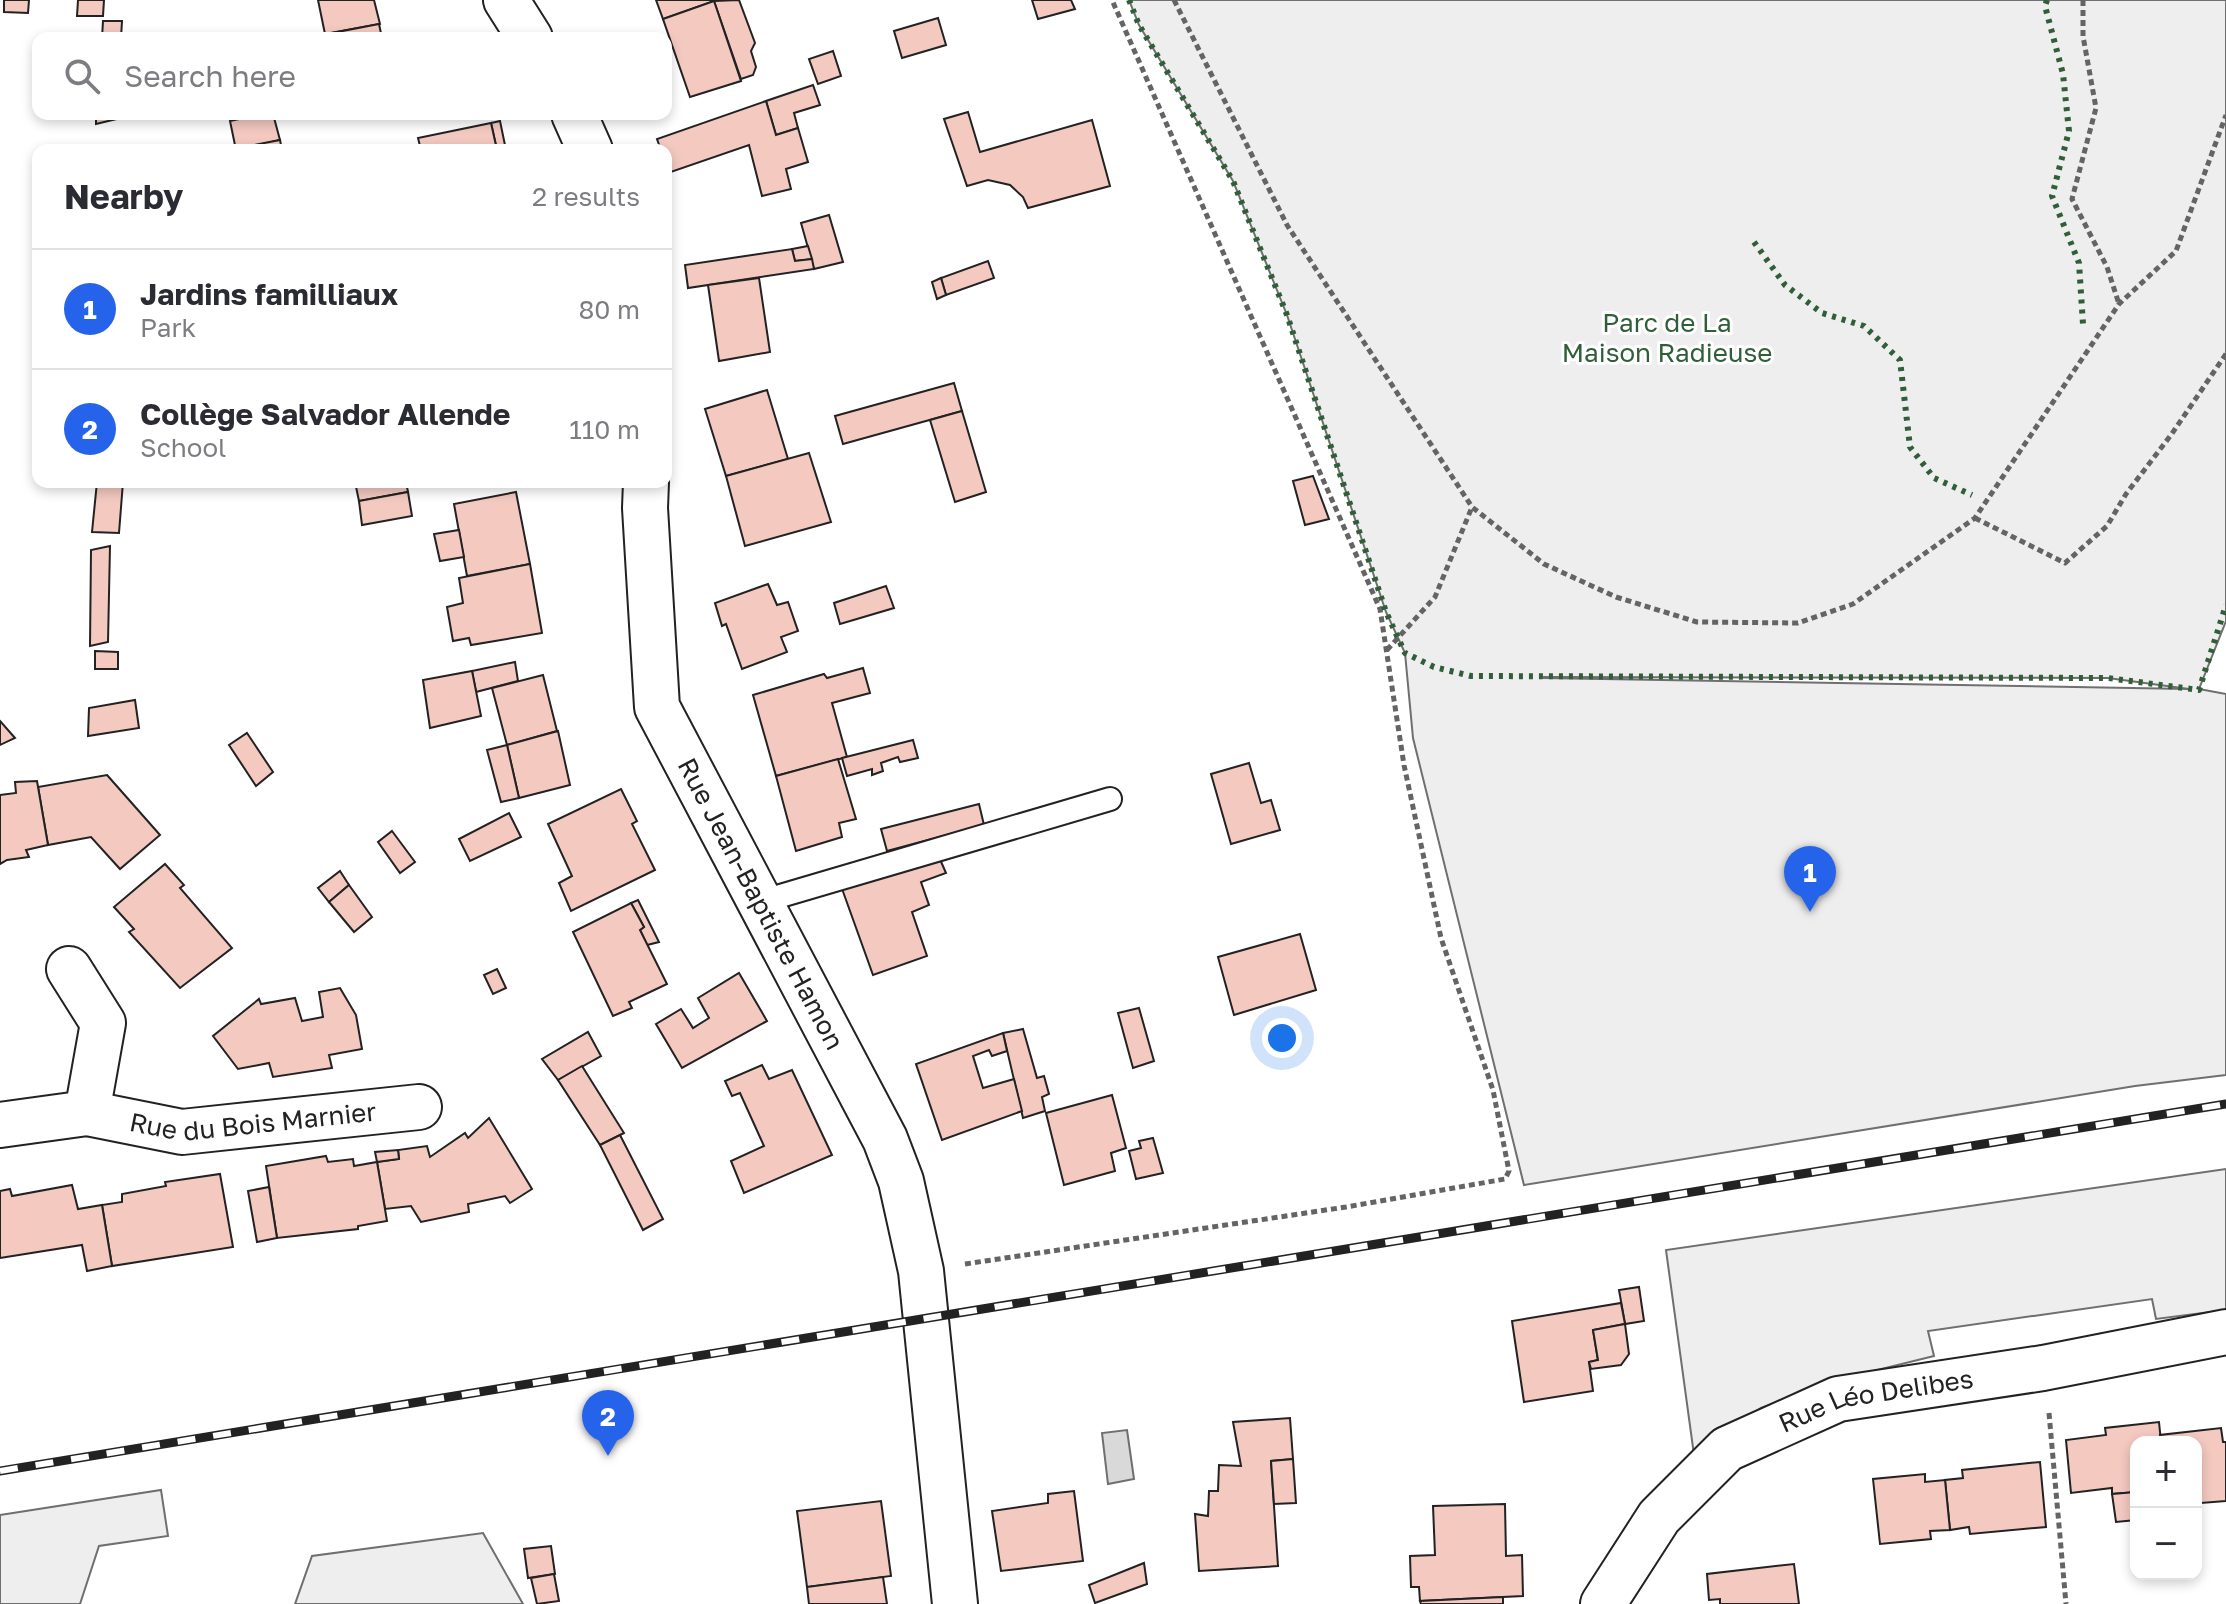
<!DOCTYPE html>
<meta charset="utf-8">
<style>
body{margin:0;font-family:"Golos Text",sans-serif;background:#f7f7f7;color:#2b2b33}
.controls{position:absolute;right:24px;bottom:24px;display:grid;overflow:hidden;border-radius:16px;box-shadow:0 4px 12px #0003}
.controls button{width:72px;height:72px;display:grid;place-items:center;padding:0;border:0;border-bottom:2px solid #e1e1e2;background:#fff;color:#2b2b33;font:40px sans-serif}
.you{position:absolute;left:1282px;top:1038px;width:28px;height:28px;margin:-20px;border:6px solid #fff;border-radius:50%;background:#1a73e8;box-shadow:0 0 0 12px #1a73e833}
.badge{display:grid;place-items:center;width:52px;height:52px;border-radius:50%;background:#2563eb;color:#fff;font-size:26px;font-weight:700}
.pin{position:absolute;translate:-50% -66px;filter:drop-shadow(0 2px 4px #0008)}
.pin::after{content:'';position:absolute;top:42px;width:28px;height:24px;background:inherit;clip-path:polygon(0 0,100% 0,50% 100%)}
.list{margin:0;padding:0;list-style:none}
h2{display:flex;justify-content:space-between;align-items:center;height:104px;margin:0;padding:0 32px;font-size:34px}
h2 small{font-size:26px;font-weight:400;color:#7c7c81}
.list li{display:grid;grid-template-columns:52px 1fr auto;gap:24px;align-items:center;box-sizing:border-box;height:120px;padding:0 32px;border-top:2px solid #e1e1e2}
.list b{display:block;font-size:30px;white-space:nowrap}
.list p{margin:0;font-size:26px;white-space:nowrap;color:#7c7c81}
.list em{font-size:26px;font-style:normal;color:#7c7c81}
.icon{flex:none;width:44px;height:44px;fill:none;stroke:currentColor;stroke-width:2;stroke-linecap:round;stroke-linejoin:round}
.map{position:relative;flex:none;width:2226px;height:1604px;overflow:hidden}
.search{position:absolute;background:#fff;box-shadow:0 4px 12px #0003;left:32px;top:32px;width:640px;height:88px;display:flex;align-items:center;gap:20px;box-sizing:border-box;padding:0 28px;border-radius:16px;color:#7c7c81;font-size:30px}
.panel{position:absolute;background:#fff;box-shadow:0 4px 12px #0003;left:32px;top:144px;width:640px;height:344px;border-radius:16px}
.map>svg:first-child{display:block}
.green{fill:#eee;stroke:#6f6f6f;stroke-width:2;fill-rule:evenodd}
.water{fill:#d9d9d9;stroke:#6f6f6f;stroke-width:2}
.building{fill:#f3c9c0;stroke:#222;stroke-width:2}
.lines{fill:none;stroke-linecap:round;stroke-linejoin:round}
.service-casing{stroke:#222;stroke-width:26}
.minor-casing{stroke:#222;stroke-width:48}
.path{stroke:#646464;stroke-width:5;stroke-dasharray:6 4;stroke-linecap:butt}
.service{stroke:#fff;stroke-width:22}
.minor{stroke:#fff;stroke-width:44}
.rail-casing{stroke:#222;stroke-width:9}
.rail{stroke:#fff;stroke-width:6;stroke-dasharray:18;stroke-linecap:butt}
.hedge{stroke:#2f5e38;stroke-width:6;stroke-dasharray:4 6;stroke-linecap:butt}
.labels{text-anchor:middle;stroke-width:6;stroke-linejoin:round;paint-order:stroke}
.park-label{font-size:26px;fill:#2f5e38;stroke:#fff}
.street-label{font-size:26px;fill:#222;stroke:#fff}
</style>
<div class="map">
<svg width="2226" height="1604" viewBox="0 0 2226 1604">
<rect width="100%" height="100%" fill="#fff"/>
<!-- green -->
<g class="green">
<path d="M1129,0H2226V621L2199,689L2226,694V1075L2135,1086L1524,1185L1413,738L1405,653L1386,612L1287,315L1233,181L1139,25ZM1544,677L2108,678L2189,689L1544,678Z"/>
<polygon points="2226,1169 2226,1310 2156,1319 2152,1299 1928,1331 1934,1356 1837,1380 1761,1408 1694,1455 1666,1250"/>
<polygon points="161,1490 168,1536 99,1546 80,1604 0,1604 0,1515"/>
<polygon points="483,1533 523,1604 295,1604 312,1556"/>
</g>
<!-- water -->
<polygon class="water" points="1127,1430 1134,1479 1108,1484 1102,1433"/>
<!-- building -->
<g class="building">
<polygon points="4,0 29,0 28,13 4,12"/>
<polygon points="78,0 104,0 103,16 77,16"/>
<polygon points="318,0 374,0 380,24 325,34"/>
<polygon points="656,0 717,0 663,19"/>
<polygon points="739,0 755,43 751,51 756,67 753,75 741,79 714,1"/>
<polygon points="1032,0 1071,0 1075,9 1038,19"/>
<polygon points="714,1 741,81 690,97 663,19"/>
<polygon points="938,18 946,45 902,58 894,31"/>
<polygon points="103,21 122,21 121,38 102,38"/>
<polygon points="379,24 382,38 321,38 327,34"/>
<polygon points="833,51 841,76 818,84 809,59"/>
<polygon points="813,85 820,105 794,113 798,128 776,135 766,101"/>
<polygon points="766,101 776,135 798,128 808,162 786,169 791,189 762,196 749,145 668,173 666,150 661,150 657,139"/>
<polygon points="968,112 980,152 1092,120 1110,186 1028,208 1023,197 1010,185 988,180 967,186 944,119"/>
<polygon points="96,114 128,114 129,116 96,124"/>
<polygon points="262,114 273,114 280,140 236,150 230,121"/>
<polygon points="500,121 506,150 497,150 491,123"/>
<polygon points="491,123 497,150 421,150 418,138"/>
<polygon points="280,140 282,150 245,150 244,147"/>
<polygon points="829,215 843,262 814,269 801,223"/>
<polygon points="808,246 812,259 795,261 792,249"/>
<polygon points="792,249 795,261 812,259 814,269 688,288 685,265"/>
<polygon points="988,261 994,278 946,295 941,278"/>
<polygon points="759,278 770,352 719,361 708,285"/>
<polygon points="941,278 946,295 937,299 932,282"/>
<polygon points="954,383 962,411 843,444 835,416"/>
<polygon points="767,390 788,459 726,476 705,409"/>
<polygon points="962,411 986,492 955,502 930,420"/>
<polygon points="809,453 831,522 745,546 726,476"/>
<polygon points="1313,476 1329,519 1305,525 1293,481"/>
<polygon points="97,482 123,482 119,533 92,532"/>
<polygon points="355,482 406,482 408,492 359,501"/>
<polygon points="408,492 412,516 362,525 359,501"/>
<polygon points="516,492 530,564 467,576 454,504"/>
<polygon points="459,530 464,557 440,561 434,534"/>
<polygon points="110,546 108,642 90,646 91,550"/>
<polygon points="530,564 542,633 471,645 469,638 453,641 447,607 463,603 459,578"/>
<polygon points="768,584 777,605 788,602 798,631 781,637 787,652 742,669 726,624 722,626 715,603"/>
<polygon points="886,586 894,608 840,624 834,603"/>
<polygon points="95,651 118,652 118,669 95,669"/>
<polygon points="515,662 518,681 476,692 472,671"/>
<polygon points="863,668 870,693 832,703 847,757 776,776 753,695 824,674 827,678"/>
<polygon points="472,671 481,716 430,728 423,680"/>
<polygon points="543,675 557,731 507,745 492,688"/>
<polygon points="135,700 139,728 88,736 89,708"/>
<polygon points="0,721 15,738 0,745"/>
<polygon points="558,731 570,785 519,798 507,745"/>
<polygon points="247,733 273,772 256,786 229,745"/>
<polygon points="913,740 918,758 900,762 898,757 881,763 883,771 872,775 872,769 847,776 842,758"/>
<polygon points="507,745 519,798 501,802 487,750"/>
<polygon points="838,759 856,819 839,823 842,837 796,851 776,776"/>
<polygon points="1249,763 1261,803 1271,800 1280,830 1231,844 1211,774"/>
<polygon points="107,775 160,835 120,869 91,837 48,845 38,787"/>
<polygon points="37,781 48,845 26,850 29,857 7,860 0,864 0,795 16,793 15,782"/>
<polygon points="621,789 637,821 632,824 655,870 571,911 559,883 572,876 548,824"/>
<polygon points="979,804 984,825 887,851 881,829"/>
<polygon points="509,813 521,837 470,861 459,839"/>
<polygon points="392,831 415,862 400,873 378,842"/>
<polygon points="939,857 946,873 921,882 929,905 912,912 927,956 873,975 841,886"/>
<polygon points="165,864 184,885 180,888 232,948 180,988 129,932 134,929 114,907"/>
<polygon points="340,871 349,885 329,902 318,888"/>
<polygon points="349,885 372,917 354,932 329,902"/>
<polygon points="638,900 659,942 647,945 640,930 644,927 631,903"/>
<polygon points="631,903 644,927 640,930 667,984 629,1002 632,1008 613,1016 573,932"/>
<polygon points="1300,934 1316,990 1234,1015 1218,957"/>
<polygon points="497,969 506,988 493,994 484,975"/>
<polygon points="739,973 767,1021 682,1068 656,1024 681,1009 693,1028 709,1018 698,998"/>
<polygon points="340,988 356,1015 362,1049 329,1055 332,1068 273,1077 269,1063 238,1069 213,1036 259,999 261,1004 295,998 302,1021 323,1017 319,992"/>
<polygon points="1139,1008 1154,1061 1133,1068 1118,1013"/>
<polygon points="1023,1029 1037,1078 1044,1076 1049,1094 1042,1097 1045,1111 1023,1118 1003,1033"/>
<polygon points="588,1032 601,1056 558,1080 542,1059"/>
<polygon points="1003,1033 1007,1051 992,1056 989,1050 973,1056 983,1088 1014,1079 1022,1111 942,1140 916,1064"/>
<polygon points="762,1065 769,1079 792,1070 832,1155 744,1193 731,1161 764,1146 740,1093 732,1096 725,1081"/>
<polygon points="582,1066 624,1133 600,1145 558,1080"/>
<polygon points="1112,1095 1126,1148 1111,1153 1115,1171 1064,1185 1046,1113"/>
<polygon points="489,1118 532,1189 510,1203 505,1196 468,1204 469,1212 421,1222 411,1206 385,1209 377,1162 399,1159 398,1150 427,1146 430,1157 465,1133 468,1138"/>
<polygon points="620,1135 663,1219 643,1230 600,1145"/>
<polygon points="1153,1138 1163,1173 1136,1179 1129,1151 1141,1148 1139,1141"/>
<polygon points="398,1150 399,1159 377,1162 375,1152"/>
<polygon points="326,1156 328,1162 353,1159 354,1166 377,1162 387,1221 358,1226 358,1229 277,1238 266,1166"/>
<polygon points="220,1174 233,1247 112,1266 102,1205 122,1202 122,1194 166,1186 165,1182"/>
<polygon points="72,1185 78,1209 102,1205 112,1266 87,1271 82,1245 0,1258 0,1191 10,1189 12,1196"/>
<polygon points="269,1187 277,1238 257,1242 248,1191"/>
<polygon points="1639,1287 1644,1321 1625,1324 1619,1290"/>
<polygon points="1621,1303 1625,1324 1593,1330 1598,1360 1589,1362 1593,1391 1524,1402 1512,1321"/>
<polygon points="1625,1324 1629,1354 1621,1365 1591,1369 1589,1362 1598,1360 1593,1330"/>
<polygon points="1290,1418 1293,1459 1271,1461 1278,1566 1199,1571 1195,1514 1208,1516 1209,1491 1218,1491 1219,1465 1241,1466 1233,1422"/>
<polygon points="2159,1422 2161,1442 2136,1442 2136,1492 2112,1494 2112,1488 2071,1493 2066,1440 2106,1435 2105,1428"/>
<polygon points="2221,1428 2223,1442 2226,1442 2226,1501 2201,1503 2198,1487 2196,1488 2196,1442 2161,1442 2160,1435"/>
<polygon points="1293,1459 1296,1503 1274,1504 1271,1461"/>
<polygon points="2040,1462 2046,1527 1970,1534 1969,1527 1950,1530 1945,1480 1963,1478 1962,1470"/>
<polygon points="1925,1474 1925,1482 1945,1480 1950,1530 1930,1531 1931,1539 1880,1544 1873,1479"/>
<polygon points="1074,1491 1083,1561 1001,1571 992,1511 1048,1503 1048,1494"/>
<polygon points="2136,1492 2136,1520 2116,1522 2112,1494"/>
<polygon points="881,1501 891,1576 807,1587 797,1511"/>
<polygon points="1505,1504 1506,1556 1522,1555 1523,1596 1420,1601 1419,1587 1411,1587 1410,1556 1435,1555 1433,1506"/>
<polygon points="551,1546 555,1574 528,1578 524,1549"/>
<polygon points="1144,1563 1147,1584 1095,1603 1089,1585"/>
<polygon points="1794,1564 1799,1604 1720,1604 1720,1599 1709,1600 1707,1574"/>
<polygon points="554,1574 559,1601 537,1604 531,1578"/>
<polygon points="883,1577 887,1604 809,1604 807,1587"/>
<polygon points="1503,1597 1503,1604 1421,1604 1420,1601"/>
</g>
<g class="lines">
<defs>
<polyline id="service" points="760,902 1110,799"/>
<g id="minor">
<polyline points="506,0 530,38"/>
<polyline points="574,114 590,150"/>
<path id="s1" d="M646,482L645,508L657,707L885,1139L901,1181L921,1271L955,1604"/>
<path id="s2" d="M87,1113L182,1132L419,1107"/>
<polyline points="0,1125 87,1113 103,1023 69,969"/>
<path id="s3" d="M1603,1604L1659,1517L1727,1449L1838,1399L2043,1368L2226,1332"/>
</g>
</defs>
<!-- service casing -->
<use href="#service" class="service-casing"/>
<!-- minor casing -->
<use href="#minor" class="minor-casing"/>
<!-- path -->
<g class="path">
<polyline points="1174,0 1287,225 1472,507 1544,564 1616,597 1697,622 1798,623 1853,604 1975,518 2119,304 2176,251 2226,115"/>
<polyline points="2083,0 2083,36 2096,108 2072,199 2107,267 2119,304"/>
<polyline points="1975,518 2065,563 2107,526 2126,494 2171,435 2226,354"/>
<polyline points="1387,650 1435,597 1472,507"/>
<polyline points="965,1264 1346,1207 1505,1179 1509,1171 1493,1090 1441,938 1404,765 1380,609 1112,0"/>
<polyline points="2049,1413 2066,1604"/>
</g>
<!-- service -->
<use href="#service" class="service"/>
<!-- minor -->
<use href="#minor" class="minor"/>
<defs>
<polyline id="rail" points="0,1471 2226,1104"/>
</defs>
<!-- rail casing -->
<use href="#rail" class="rail-casing"/>
<!-- rail -->
<use href="#rail" class="rail"/>
<!-- hedge -->
<g class="hedge">
<polyline points="1129,0 1139,25 1233,181 1287,315 1386,612 1405,653 1434,667 1471,676 2108,678 2199,690 2226,605"/>
<polyline points="2047,0 2045,6 2063,74 2069,131 2052,196 2079,263 2083,324"/>
<polyline points="1754,242 1785,285 1822,313 1864,326 1900,360 1910,447 1934,478 1972,495"/>
</g>
</g>
<g class="labels">
<!-- park labels -->
<g class="park-label">
<text x="1667" y="332">Parc de La<tspan x="1667" dy="30">Maison Radieuse</tspan></text>
</g>
<!-- street labels -->
<g class="street-label">
<text dy="9" stroke="none"><textPath href="#s1" startOffset="448">Rue Jean-Baptiste Hamon</textPath></text>
<text dy="9" stroke="none"><textPath href="#s2" startOffset="168">Rue du Bois Marnier</textPath></text>
<text dy="9" stroke="none"><textPath href="#s3" startOffset="358">Rue Léo Delibes</textPath></text>
</g>
</g>
</svg>
<div class="controls">
<button>+</button>
<button>−</button>
</div>
<div class="you"></div>
<div class="pin badge" style="left:1810px;top:912px">1</div>
<div class="pin badge" style="left:608px;top:1456px">2</div>
<div class="search"><svg class="icon" aria-label="search" viewBox="0 0 24 24"><circle cx="10" cy="10" r="6"/><path d="M15 15l6 6"/></svg>Search here</div>
<section class="panel">
<h2>Nearby<small>2 results</small></h2>
<ul class="list">
<li><span class="badge">1</span><div><b>Jardins familliaux</b><p>Park</p></div><em>80 m</em></li>
<li><span class="badge">2</span><div><b>Collège Salvador Allende</b><p>School</p></div><em>110 m</em></li>
</ul>
</section>
</div>
